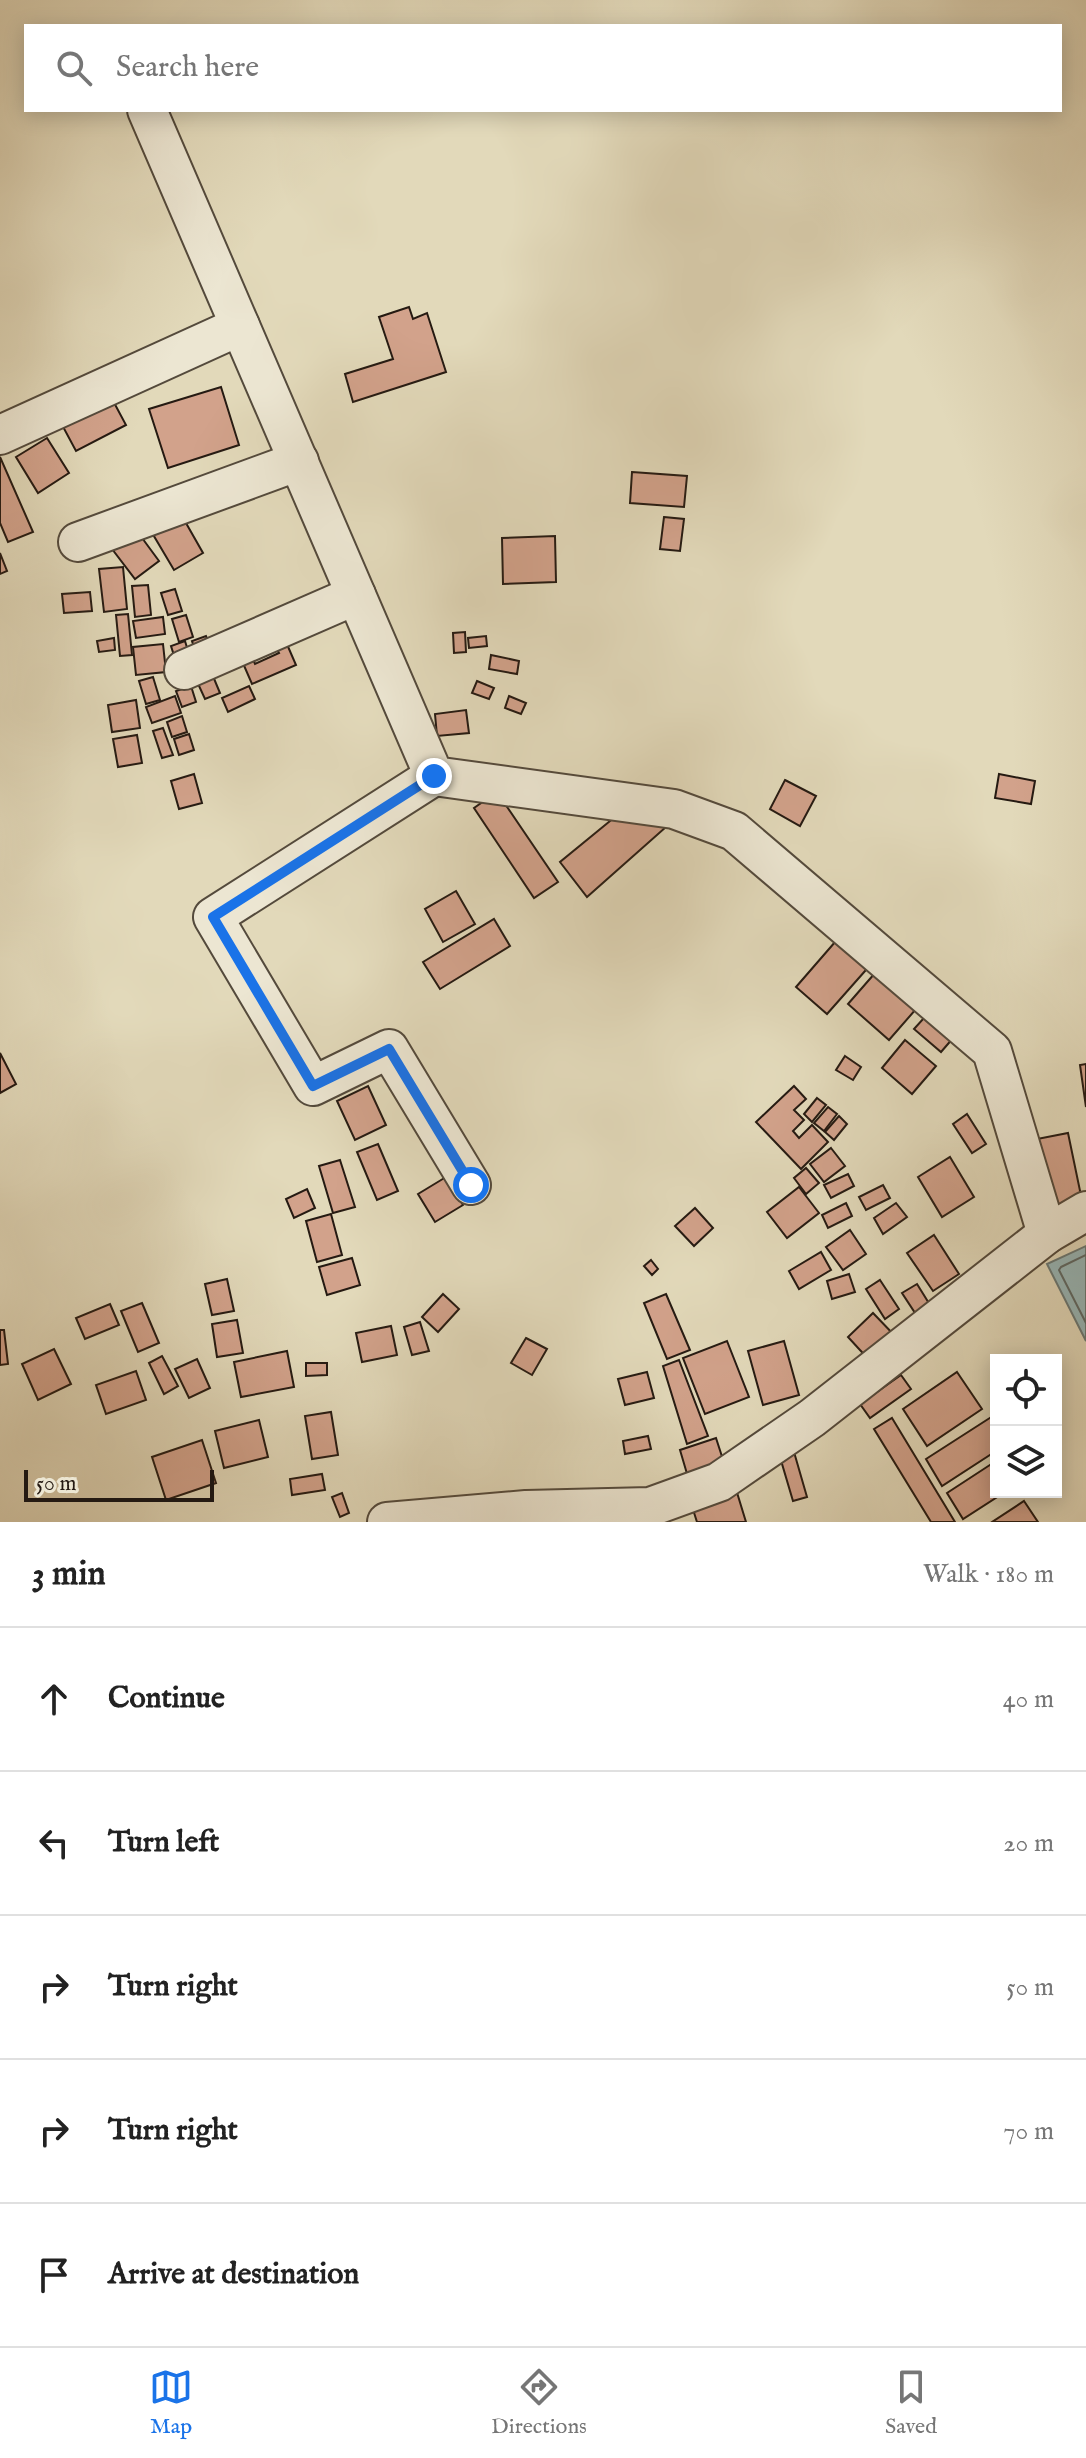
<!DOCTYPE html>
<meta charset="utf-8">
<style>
body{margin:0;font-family:"IM FELL English",serif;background:#f6f6f6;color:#222}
.controls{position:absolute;right:24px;bottom:24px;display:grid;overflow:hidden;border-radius:0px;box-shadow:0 4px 20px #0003}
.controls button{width:72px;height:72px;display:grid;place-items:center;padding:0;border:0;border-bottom:2px solid #e0e0e0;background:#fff;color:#222;font:40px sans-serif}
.scale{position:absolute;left:24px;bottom:20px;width:190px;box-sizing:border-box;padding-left:8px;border:4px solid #251a12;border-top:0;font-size:22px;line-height:28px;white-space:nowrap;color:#251a12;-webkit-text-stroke:6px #ece6d2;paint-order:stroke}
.stop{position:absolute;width:24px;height:24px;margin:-18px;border:6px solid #1a73e8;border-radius:50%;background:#fff}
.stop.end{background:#1a73e8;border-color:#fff;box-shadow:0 2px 8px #0008}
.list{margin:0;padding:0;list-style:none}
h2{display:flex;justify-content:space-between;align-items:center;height:104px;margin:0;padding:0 32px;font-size:34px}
h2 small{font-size:26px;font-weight:400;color:#767676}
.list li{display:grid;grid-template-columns:52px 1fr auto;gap:24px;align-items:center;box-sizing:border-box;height:144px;padding:0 32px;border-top:2px solid #e0e0e0}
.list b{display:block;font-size:30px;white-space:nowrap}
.list em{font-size:26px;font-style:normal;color:#767676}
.icon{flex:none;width:44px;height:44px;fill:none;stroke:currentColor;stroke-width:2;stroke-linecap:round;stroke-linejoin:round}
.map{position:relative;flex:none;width:1086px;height:1522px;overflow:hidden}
.search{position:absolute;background:#fff;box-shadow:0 4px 20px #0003;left:24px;right:24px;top:24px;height:88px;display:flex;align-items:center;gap:20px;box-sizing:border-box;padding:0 28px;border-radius:0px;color:#767676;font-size:30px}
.sheet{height:824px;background:#fff}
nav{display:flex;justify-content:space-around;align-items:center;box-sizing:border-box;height:112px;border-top:2px solid #e0e0e0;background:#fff;font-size:22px;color:#767676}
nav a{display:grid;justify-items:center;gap:4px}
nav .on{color:#1a73e8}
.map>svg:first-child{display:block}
.water{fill:#98b8b9;stroke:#6a7976;stroke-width:2}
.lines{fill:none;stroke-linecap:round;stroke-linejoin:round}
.shore{stroke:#5e6966;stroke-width:2}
.building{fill:#d2a28b;stroke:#251a12;stroke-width:2}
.minor-casing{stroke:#544a3c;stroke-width:42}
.minor{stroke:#ece6d2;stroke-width:38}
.route{stroke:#1a73e8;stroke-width:10}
</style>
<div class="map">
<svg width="1086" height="1522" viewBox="0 0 1086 1522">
<rect width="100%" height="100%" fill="#e2d9ba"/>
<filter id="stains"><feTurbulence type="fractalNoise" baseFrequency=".0025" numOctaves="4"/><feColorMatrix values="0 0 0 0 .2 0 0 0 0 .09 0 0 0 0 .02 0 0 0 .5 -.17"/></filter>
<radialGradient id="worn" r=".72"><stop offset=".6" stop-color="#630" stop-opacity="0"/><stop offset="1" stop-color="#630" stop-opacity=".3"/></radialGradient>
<!-- water -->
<polygon class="water" points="1086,1246 1086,1341 1047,1264"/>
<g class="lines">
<!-- shore -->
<polyline class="shore" points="1086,1255 1061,1267 1059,1270 1086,1323"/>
</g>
<!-- building -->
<g class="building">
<polygon points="409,307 413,319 427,313 446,372 353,402 345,374 393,359 379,317"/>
<polygon points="221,387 239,445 168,468 149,409"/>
<polygon points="111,397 126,425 76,451 61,423"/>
<polygon points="47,438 69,473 38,493 16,457"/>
<polygon points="0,457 33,532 8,542 0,523"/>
<polygon points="632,472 687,476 684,507 630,503"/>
<polygon points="178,509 203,553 174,570 148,526"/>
<polygon points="664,517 684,519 680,551 660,549"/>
<polygon points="134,527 159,561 135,579 109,545"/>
<polygon points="555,536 556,582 503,584 502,538"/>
<polygon points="0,553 7,571 0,574"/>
<polygon points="123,567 127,609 104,612 99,569"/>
<polygon points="148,585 151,615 135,617 132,586"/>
<polygon points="175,589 182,611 168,615 161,593"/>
<polygon points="90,592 92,611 64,613 62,594"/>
<polygon points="128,614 132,655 120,656 116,615"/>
<polygon points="186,615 193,637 179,642 172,619"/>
<polygon points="163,617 165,634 136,638 133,621"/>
<polygon points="465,632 466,652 454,653 453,633"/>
<polygon points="206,636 212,651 197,656 192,641"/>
<polygon points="486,636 487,646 469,648 468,638"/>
<polygon points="114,638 115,650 99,652 97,641"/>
<polygon points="185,641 192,664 178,668 171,646"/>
<polygon points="286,642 296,665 252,684 242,661 252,657 255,664 279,653 275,646"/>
<polygon points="163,644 166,672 136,675 133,647"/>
<polygon points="491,655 519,661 517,674 489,669"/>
<polygon points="210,669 220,693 205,699 194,675"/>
<polygon points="153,677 160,700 146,704 139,681"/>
<polygon points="477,681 494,688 489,699 472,693"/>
<polygon points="191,686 196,702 182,707 176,691"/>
<polygon points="249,686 255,699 228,712 222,698"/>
<polygon points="175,696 181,713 152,723 146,707"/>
<polygon points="509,696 526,703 521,714 505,708"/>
<polygon points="136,700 140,728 112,732 108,705"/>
<polygon points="466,710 469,733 437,736 435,714"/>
<polygon points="182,716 187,732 172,737 167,722"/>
<polygon points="163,728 173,755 162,758 153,731"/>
<polygon points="189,734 194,750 179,755 174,739"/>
<polygon points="137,735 142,763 118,767 113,739"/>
<polygon points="194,774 202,803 179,809 171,781"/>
<polygon points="999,774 1035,781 1031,804 995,798"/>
<polygon points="785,780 816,796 800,826 770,809"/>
<polygon points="497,792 558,882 534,898 474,808"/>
<polygon points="621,812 675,819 587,897 560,862"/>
<polygon points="456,891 475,924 443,942 425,909"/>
<polygon points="494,919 510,946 440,989 423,962"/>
<polygon points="842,934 873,962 827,1014 796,987"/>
<polygon points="882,965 923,1001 889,1040 848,1004"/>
<polygon points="934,1007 960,1030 941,1052 914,1029"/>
<polygon points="905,1040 936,1066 912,1094 882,1068"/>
<polygon points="0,1053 16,1084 0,1093"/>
<polygon points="845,1056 861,1067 853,1080 836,1070"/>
<polygon points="1086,1064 1086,1107 1080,1065"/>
<polygon points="368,1086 386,1125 355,1140 337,1101"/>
<polygon points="794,1086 806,1099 794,1110 804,1120 793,1131 799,1138 812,1125 828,1142 801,1169 756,1122"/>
<polygon points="817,1098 826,1105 812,1122 804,1114"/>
<polygon points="828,1107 837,1114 824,1131 814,1123"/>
<polygon points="967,1114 986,1144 972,1153 953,1124"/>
<polygon points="839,1116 847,1124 834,1140 825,1132"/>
<polygon points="1068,1133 1084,1210 1054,1217 1037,1139"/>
<polygon points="378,1144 398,1191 377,1200 357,1152"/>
<polygon points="831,1148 845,1166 824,1182 810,1164"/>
<polygon points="950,1157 974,1197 942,1217 918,1177"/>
<polygon points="340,1160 355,1207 333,1213 319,1166"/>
<polygon points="806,1168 819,1183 806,1194 794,1178"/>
<polygon points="848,1174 854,1186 831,1198 824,1185"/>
<polygon points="446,1177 463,1205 435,1222 418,1194"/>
<polygon points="883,1185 890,1198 866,1210 859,1197"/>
<polygon points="799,1187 819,1213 787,1238 767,1212"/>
<polygon points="307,1189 315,1208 294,1218 286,1199"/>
<polygon points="846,1203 852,1216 828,1228 822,1215"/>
<polygon points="896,1203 907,1217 883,1234 874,1218"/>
<polygon points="695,1208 713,1228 694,1246 675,1226"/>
<polygon points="331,1214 342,1255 317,1262 306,1221"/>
<polygon points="850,1230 866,1254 843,1270 826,1247"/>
<polygon points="934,1235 959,1274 933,1291 907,1253"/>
<polygon points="821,1252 831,1270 799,1289 789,1271"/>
<polygon points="352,1258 360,1285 327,1295 319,1267"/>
<polygon points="651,1260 658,1269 652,1275 644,1266"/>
<polygon points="849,1274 855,1292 832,1299 827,1281"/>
<polygon points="227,1279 234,1311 212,1315 205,1284"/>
<polygon points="880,1280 899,1309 885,1319 866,1289"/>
<polygon points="917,1284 935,1313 921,1322 902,1293"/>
<polygon points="443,1294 459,1309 438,1332 422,1317"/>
<polygon points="666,1294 690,1350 667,1359 644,1303"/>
<polygon points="142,1303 159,1343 138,1352 121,1311"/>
<polygon points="110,1304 119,1325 85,1339 76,1318"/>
<polygon points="873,1313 897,1338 871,1362 848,1337"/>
<polygon points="237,1320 243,1353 217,1357 212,1324"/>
<polygon points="420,1322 429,1351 412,1355 404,1327"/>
<polygon points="391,1326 397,1355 362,1362 356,1333"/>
<polygon points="0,1330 4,1330 8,1364 0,1365"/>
<polygon points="526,1338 547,1349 532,1375 511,1363"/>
<polygon points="727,1341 749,1397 705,1414 683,1358"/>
<polygon points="784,1341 799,1395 763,1405 748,1351"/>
<polygon points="54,1349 71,1384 38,1400 22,1364"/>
<polygon points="287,1351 294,1387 241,1397 234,1362"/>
<polygon points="162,1356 178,1386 164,1394 149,1363"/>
<polygon points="197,1359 210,1388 189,1398 175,1369"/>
<polygon points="679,1360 708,1436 687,1444 663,1366"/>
<polygon points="306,1363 327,1363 327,1375 306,1376"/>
<polygon points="136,1371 146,1400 106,1414 96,1385"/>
<polygon points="647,1372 654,1398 625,1405 618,1379"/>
<polygon points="957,1372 982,1409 927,1446 903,1409"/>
<polygon points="901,1375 911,1389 870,1418 860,1404"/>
<polygon points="331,1412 338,1455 312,1459 305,1416"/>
<polygon points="996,1414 996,1451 942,1486 926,1459"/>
<polygon points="892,1418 955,1522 931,1522 874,1429"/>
<polygon points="259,1420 268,1457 224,1468 215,1431"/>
<polygon points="648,1436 651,1449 625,1454 623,1441"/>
<polygon points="716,1438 726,1469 690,1484 680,1450"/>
<polygon points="202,1440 216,1483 166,1500 152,1457"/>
<polygon points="794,1452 807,1497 793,1501 780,1457"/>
<polygon points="996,1461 996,1492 1005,1492 963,1519 947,1493"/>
<polygon points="322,1474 325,1490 292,1495 290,1479"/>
<polygon points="735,1486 746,1522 697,1522 690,1500"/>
<polygon points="342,1493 349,1513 340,1517 332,1497"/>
<polygon points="1024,1501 1038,1522 992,1522"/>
</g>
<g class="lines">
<defs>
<g id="minor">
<polyline points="147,110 434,776 674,809 734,831 992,1051 1047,1234"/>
<polyline points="0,435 240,326"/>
<polyline points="78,542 299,461"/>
<polyline points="184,670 356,595"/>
<polyline points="434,776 213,917 313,1086 389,1049 471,1185"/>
<polyline points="387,1522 526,1510 650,1507 719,1482 812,1418 1047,1234 1086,1211"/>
</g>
</defs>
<!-- minor casing -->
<use href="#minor" class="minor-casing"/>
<!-- minor -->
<use href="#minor" class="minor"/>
</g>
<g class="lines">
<!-- route -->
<polyline class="route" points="434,776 213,917 313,1086 389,1049 471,1185"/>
</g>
<rect width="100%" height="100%" filter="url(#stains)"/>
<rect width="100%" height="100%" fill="url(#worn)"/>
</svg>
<div class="controls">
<button><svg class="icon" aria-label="locate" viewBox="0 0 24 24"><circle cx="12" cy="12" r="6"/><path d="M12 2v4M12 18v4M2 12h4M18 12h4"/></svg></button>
<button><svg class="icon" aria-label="layers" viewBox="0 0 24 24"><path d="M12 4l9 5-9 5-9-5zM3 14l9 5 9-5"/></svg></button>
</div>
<div class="scale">50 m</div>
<div class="stop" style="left:471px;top:1185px"></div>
<div class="stop end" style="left:434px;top:776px"></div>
<div class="search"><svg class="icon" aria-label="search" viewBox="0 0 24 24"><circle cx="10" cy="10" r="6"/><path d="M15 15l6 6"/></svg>Search here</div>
</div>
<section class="sheet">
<h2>3 min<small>Walk · 180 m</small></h2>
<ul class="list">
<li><svg class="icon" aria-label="ahead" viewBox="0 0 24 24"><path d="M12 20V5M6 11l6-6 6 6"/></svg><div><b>Continue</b></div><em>40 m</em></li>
<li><svg class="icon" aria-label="left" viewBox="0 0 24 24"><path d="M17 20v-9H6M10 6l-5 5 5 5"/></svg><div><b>Turn left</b></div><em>20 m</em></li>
<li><svg class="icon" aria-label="right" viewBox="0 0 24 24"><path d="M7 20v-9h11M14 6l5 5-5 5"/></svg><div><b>Turn right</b></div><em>50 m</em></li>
<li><svg class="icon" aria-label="right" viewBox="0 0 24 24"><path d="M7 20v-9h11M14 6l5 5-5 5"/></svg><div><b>Turn right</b></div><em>70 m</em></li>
<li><svg class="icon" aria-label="arrive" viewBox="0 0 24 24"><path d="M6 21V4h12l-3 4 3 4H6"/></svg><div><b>Arrive at destination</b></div></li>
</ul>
</section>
<nav>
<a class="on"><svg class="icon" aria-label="map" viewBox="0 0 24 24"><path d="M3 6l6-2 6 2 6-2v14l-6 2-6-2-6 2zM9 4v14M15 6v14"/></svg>Map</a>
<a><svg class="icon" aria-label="directions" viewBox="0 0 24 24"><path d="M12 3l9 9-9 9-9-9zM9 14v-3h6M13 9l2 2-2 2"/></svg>Directions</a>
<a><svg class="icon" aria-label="saved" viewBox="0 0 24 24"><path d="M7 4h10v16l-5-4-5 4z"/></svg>Saved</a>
</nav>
